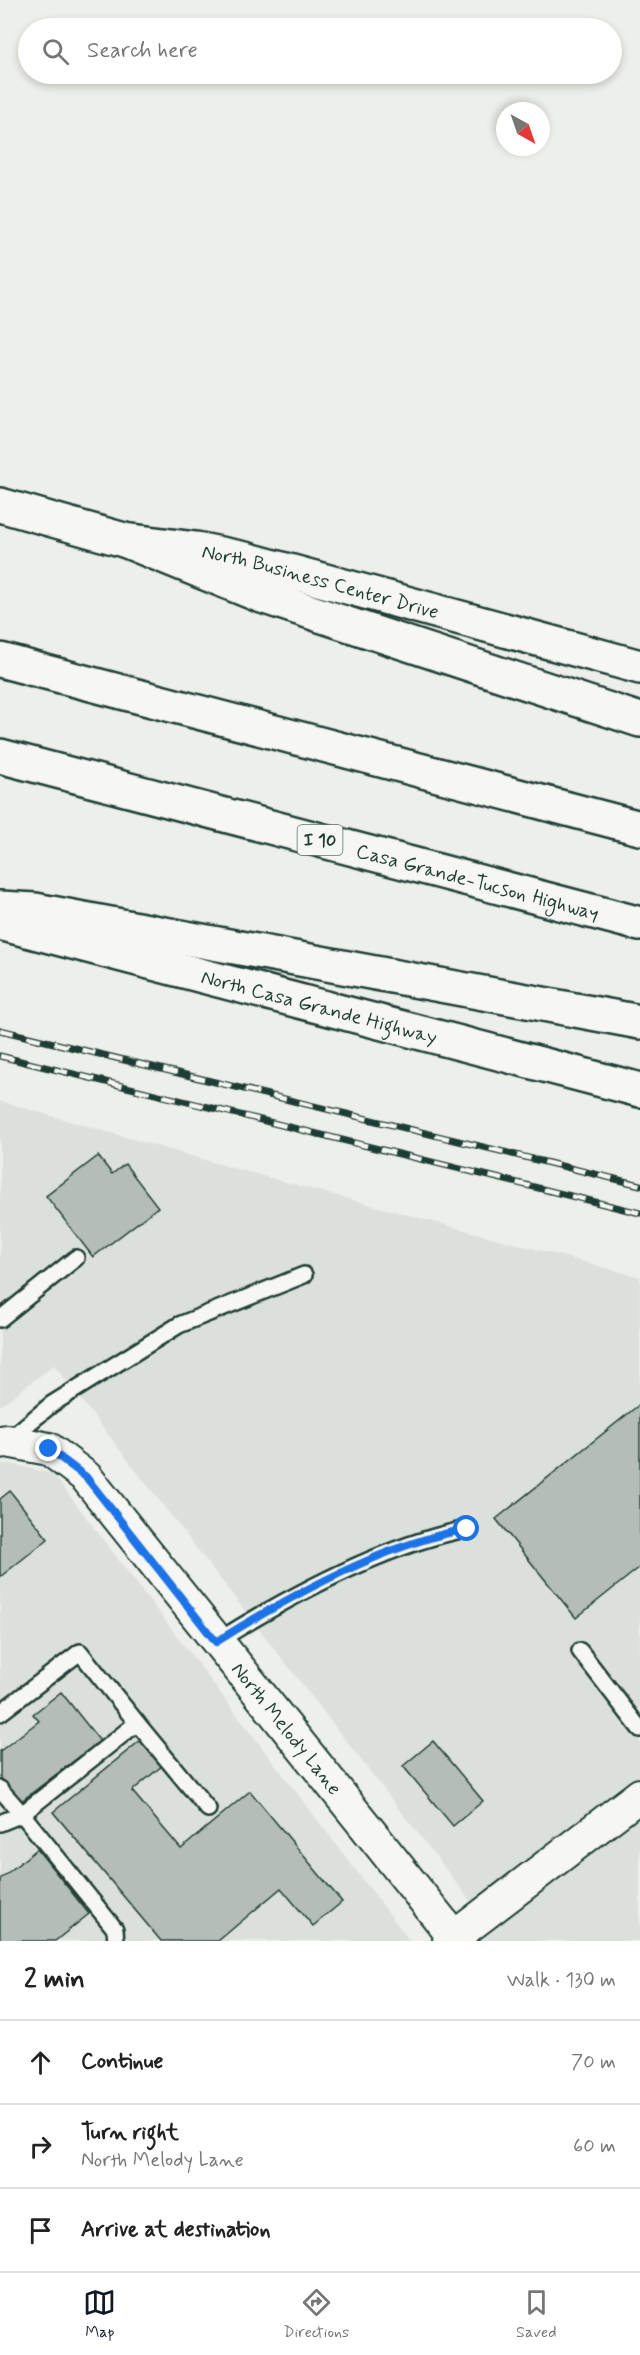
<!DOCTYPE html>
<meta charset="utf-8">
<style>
body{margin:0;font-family:Mynerve,sans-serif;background:#f2f2f2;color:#222}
.compass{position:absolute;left:496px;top:102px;width:54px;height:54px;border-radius:50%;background:#fff;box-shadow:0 3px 9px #0003;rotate:140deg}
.stop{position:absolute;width:18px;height:18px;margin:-14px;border:4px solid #1a73e8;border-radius:50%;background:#fff}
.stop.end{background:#1a73e8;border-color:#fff;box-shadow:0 2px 6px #0008}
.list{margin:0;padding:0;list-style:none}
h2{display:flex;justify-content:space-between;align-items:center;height:78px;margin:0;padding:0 24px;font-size:26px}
h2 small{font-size:20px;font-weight:400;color:#767676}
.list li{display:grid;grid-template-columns:39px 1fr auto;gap:18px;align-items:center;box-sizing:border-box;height:84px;padding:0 24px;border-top:2px solid #e0e0e0}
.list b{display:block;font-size:22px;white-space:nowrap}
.list p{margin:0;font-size:20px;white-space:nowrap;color:#767676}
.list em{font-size:20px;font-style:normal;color:#767676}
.icon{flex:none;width:33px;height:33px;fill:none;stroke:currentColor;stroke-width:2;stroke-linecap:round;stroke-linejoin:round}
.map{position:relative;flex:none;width:640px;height:1941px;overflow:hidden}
.search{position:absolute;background:#fff;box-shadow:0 3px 9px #0003;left:18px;right:18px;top:18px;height:66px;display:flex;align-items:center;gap:15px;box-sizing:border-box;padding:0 21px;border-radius:33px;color:#767676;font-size:22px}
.sheet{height:330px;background:#fff}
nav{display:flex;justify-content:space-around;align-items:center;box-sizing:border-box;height:84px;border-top:2px solid #e0e0e0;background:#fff;font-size:16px;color:#767676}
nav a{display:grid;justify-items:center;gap:3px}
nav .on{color:#111827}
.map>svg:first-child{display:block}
.built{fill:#dce0db}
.building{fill:#b4bdb8;stroke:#1f3d34;stroke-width:1.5}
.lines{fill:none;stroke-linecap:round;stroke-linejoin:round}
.service-casing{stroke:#1f3d34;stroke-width:20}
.minor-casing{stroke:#1f3d34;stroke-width:36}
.secondary-casing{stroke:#1f3d34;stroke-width:38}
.motorway-casing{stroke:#1f3d34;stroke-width:38}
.service{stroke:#f6f6f2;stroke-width:15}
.minor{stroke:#f6f6f2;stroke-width:32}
.secondary{stroke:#f6f6f2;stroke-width:33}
.motorway{stroke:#f6f6f2;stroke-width:33}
.rail-casing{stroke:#1f3d34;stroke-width:7}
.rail{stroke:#f6f6f2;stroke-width:4.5;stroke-dasharray:14;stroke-linecap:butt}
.route{stroke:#1a73e8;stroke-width:8}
.labels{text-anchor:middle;stroke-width:5;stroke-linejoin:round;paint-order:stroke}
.shield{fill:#f6f6f2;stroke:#60746d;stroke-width:1.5}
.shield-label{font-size:18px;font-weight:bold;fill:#1f3d34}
.street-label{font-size:20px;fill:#1f3d34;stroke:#f6f6f2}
</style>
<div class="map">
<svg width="640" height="1941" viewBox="0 0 640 1941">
<rect width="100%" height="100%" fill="#edefea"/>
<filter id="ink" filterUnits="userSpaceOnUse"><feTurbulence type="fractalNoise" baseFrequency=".0167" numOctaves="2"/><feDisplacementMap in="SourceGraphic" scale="12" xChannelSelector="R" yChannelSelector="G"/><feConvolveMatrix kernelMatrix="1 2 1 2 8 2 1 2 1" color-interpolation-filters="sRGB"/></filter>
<g filter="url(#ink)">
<!-- built -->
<g class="built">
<polygon points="0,1101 233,1168 640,1277 640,1941 481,1941 493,1930 54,1365 0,1406"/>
<polygon points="7,1463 53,1474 410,1941 0,1941 0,1465"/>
</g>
<!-- building -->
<g class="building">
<polygon points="98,1156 112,1174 125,1164 158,1207 93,1257 46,1196"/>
<polygon points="640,1404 640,1567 576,1618 496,1519"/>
<polygon points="10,1491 48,1539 0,1577 0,1499"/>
<polygon points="61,1692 100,1741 20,1802 0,1777 0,1751 39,1721 33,1714"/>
<polygon points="142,1739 163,1765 132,1791 181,1849 250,1791 342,1902 313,1926 281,1888 218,1941 161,1941 53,1812"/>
<polygon points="433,1741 483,1801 453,1826 403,1766"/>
<polygon points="37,1849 89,1914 55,1941 0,1941 0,1879"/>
</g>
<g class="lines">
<defs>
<g id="service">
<polyline points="0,1319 76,1258"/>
<polyline points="7,1441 52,1404 179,1325 304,1275"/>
<path d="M216,1642C288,1597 384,1545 467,1529"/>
<polyline points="580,1651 640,1729"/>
<polyline points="0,1713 80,1652 137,1723"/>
<polyline points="0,1789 22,1814 137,1723 208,1809"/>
<polyline points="0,1823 22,1814 115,1929 116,1941"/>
</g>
<g id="minor">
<path id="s1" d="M0,1442L7,1441L49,1449L86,1477L454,1937"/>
<polyline points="449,1941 640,1795"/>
</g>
<g id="secondary">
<path id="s2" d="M0,505L124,540L196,549L245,559L640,667"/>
<path id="s3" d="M0,923L640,1090"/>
</g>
<g id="motorway">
<polyline points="124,540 259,595 640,720"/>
<polyline points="0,660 640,828"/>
<path id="s4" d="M0,756L640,924"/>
<polyline points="0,908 35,910 640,1022"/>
</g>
</defs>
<!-- service casing -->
<use href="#service" class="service-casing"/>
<!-- minor casing -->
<use href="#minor" class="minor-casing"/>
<!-- secondary casing -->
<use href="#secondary" class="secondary-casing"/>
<!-- motorway casing -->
<use href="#motorway" class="motorway-casing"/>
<!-- service -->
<use href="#service" class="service"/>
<!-- minor -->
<use href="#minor" class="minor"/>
<!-- secondary -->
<use href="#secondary" class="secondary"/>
<!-- motorway -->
<use href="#motorway" class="motorway"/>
<defs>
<g id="rail">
<polyline points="0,1030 640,1185"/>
<polyline points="0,1056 640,1213"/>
</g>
</defs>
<!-- rail casing -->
<use href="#rail" class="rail-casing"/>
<!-- rail -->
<use href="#rail" class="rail"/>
</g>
</g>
<g class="lines" filter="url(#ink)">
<!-- route -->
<path class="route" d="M49,1449L86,1477L216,1642C288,1597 384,1544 467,1529"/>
</g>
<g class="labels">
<!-- shield labels -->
<rect class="shield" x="297.5" y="825" width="45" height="30" rx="4.5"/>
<g class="shield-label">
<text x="320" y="846">I 10</text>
</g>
<!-- street labels -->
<g class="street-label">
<text dy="7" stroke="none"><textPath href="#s2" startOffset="330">North Business Center Drive</textPath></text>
<text dy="7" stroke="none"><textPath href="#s4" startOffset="494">Casa Grande-Tucson Highway</textPath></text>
<text dy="7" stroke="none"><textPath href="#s3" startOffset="330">North Casa Grande Highway</textPath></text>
<text dy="7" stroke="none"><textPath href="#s1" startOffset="418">North Melody Lane</textPath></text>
</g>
</g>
</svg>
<svg class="compass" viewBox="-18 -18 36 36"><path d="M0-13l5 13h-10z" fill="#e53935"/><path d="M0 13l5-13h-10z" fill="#767676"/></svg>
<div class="stop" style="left:467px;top:1529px"></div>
<div class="stop end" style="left:49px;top:1449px"></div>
<div class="search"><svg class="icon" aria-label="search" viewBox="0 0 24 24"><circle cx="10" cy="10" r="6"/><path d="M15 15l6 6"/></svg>Search here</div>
</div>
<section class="sheet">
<h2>2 min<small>Walk · 130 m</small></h2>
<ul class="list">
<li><svg class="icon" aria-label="ahead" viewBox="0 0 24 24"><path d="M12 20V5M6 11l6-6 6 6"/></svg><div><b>Continue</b></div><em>70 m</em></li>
<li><svg class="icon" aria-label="right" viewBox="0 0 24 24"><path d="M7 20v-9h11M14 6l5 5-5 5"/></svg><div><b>Turn right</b><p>North Melody Lane</p></div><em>60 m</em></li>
<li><svg class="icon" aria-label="arrive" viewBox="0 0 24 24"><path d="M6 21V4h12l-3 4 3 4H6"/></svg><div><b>Arrive at destination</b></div></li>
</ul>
</section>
<nav>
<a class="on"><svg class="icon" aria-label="map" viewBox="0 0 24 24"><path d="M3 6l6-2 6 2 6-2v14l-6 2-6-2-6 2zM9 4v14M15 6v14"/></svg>Map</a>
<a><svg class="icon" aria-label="directions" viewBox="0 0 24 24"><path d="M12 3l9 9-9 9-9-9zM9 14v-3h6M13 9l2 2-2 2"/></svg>Directions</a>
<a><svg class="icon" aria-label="saved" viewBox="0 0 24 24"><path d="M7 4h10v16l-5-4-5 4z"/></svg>Saved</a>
</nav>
